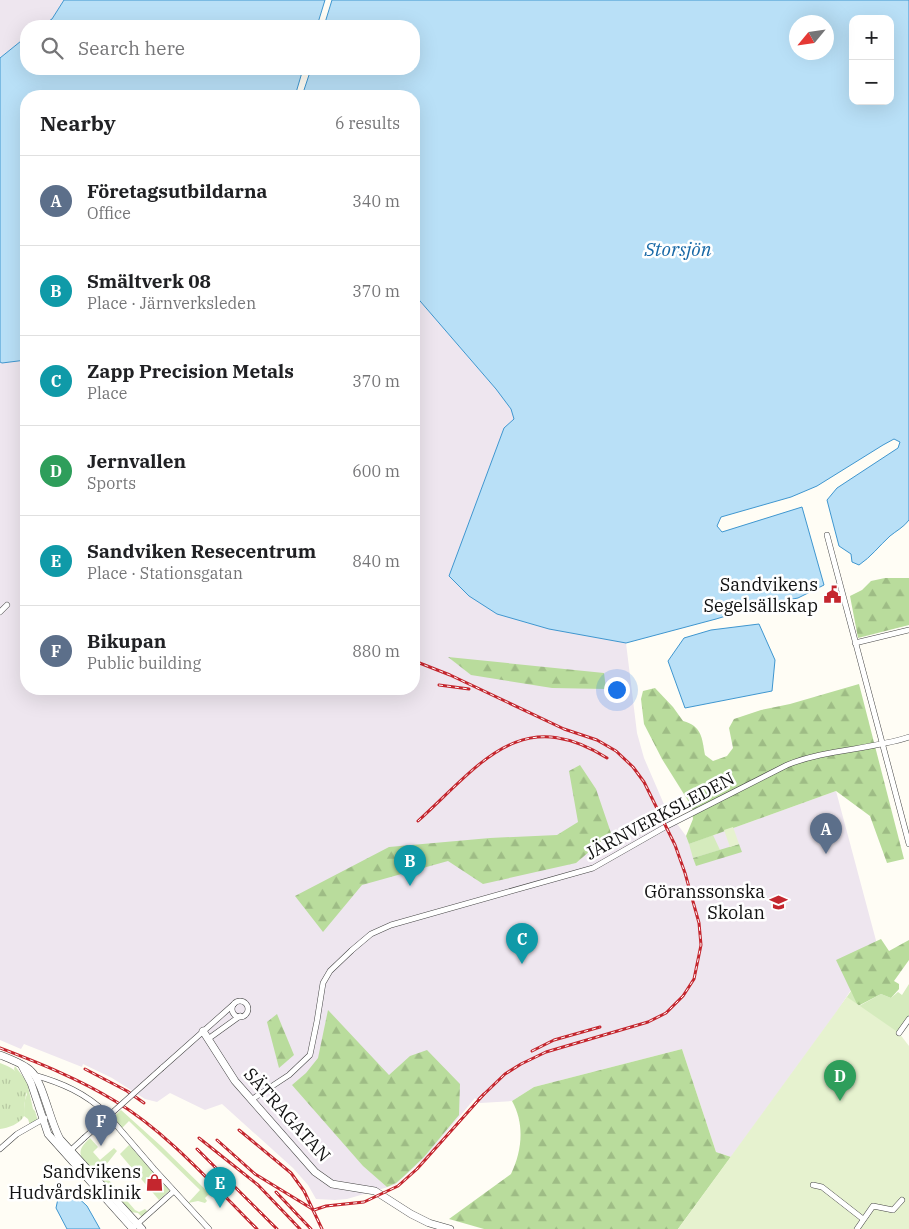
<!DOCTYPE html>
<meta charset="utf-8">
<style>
body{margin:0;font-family:"IBM Plex Serif",serif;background:#f6f6f6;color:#202124}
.controls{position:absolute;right:15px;top:15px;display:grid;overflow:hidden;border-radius:10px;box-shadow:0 5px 20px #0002}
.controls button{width:45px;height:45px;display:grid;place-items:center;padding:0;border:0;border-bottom:1px solid #e0e0e0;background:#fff;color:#202124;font:25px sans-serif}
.compass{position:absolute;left:789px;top:15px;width:45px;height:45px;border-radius:50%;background:#fff;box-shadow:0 5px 20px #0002;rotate:241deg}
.you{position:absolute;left:616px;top:689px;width:18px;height:18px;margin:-12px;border:4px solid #fff;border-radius:50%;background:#1a73e8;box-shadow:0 0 0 8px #1a73e833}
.badge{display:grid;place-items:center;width:32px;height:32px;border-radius:50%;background:#c4262e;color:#fff;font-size:16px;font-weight:700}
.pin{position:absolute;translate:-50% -41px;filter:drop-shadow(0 1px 2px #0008)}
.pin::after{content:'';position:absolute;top:26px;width:18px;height:15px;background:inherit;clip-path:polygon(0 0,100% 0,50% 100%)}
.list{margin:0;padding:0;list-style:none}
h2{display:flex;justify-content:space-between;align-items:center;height:65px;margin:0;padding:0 20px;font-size:21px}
h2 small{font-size:16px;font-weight:400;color:#757577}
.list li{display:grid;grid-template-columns:32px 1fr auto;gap:15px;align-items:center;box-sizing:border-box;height:90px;padding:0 20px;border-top:1px solid #e0e0e0}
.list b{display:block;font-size:19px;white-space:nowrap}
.list p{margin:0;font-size:16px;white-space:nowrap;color:#757577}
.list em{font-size:16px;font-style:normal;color:#757577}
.icon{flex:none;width:28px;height:28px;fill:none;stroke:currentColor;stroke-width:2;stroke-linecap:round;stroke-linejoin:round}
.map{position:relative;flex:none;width:909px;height:1229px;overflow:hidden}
.search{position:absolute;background:#fff;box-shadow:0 5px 20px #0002;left:20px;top:20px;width:400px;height:55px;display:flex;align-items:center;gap:12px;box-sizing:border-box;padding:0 18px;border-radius:20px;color:#757577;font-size:19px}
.panel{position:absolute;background:#fff;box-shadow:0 5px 20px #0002;left:20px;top:90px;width:400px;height:605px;border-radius:20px}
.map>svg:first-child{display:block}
.industrial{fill:#eee6ef}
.grass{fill:#d5ebbd}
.forest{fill:url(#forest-firs)}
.park{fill:url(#park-tufts)}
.pitch{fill:#e6f2cf}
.water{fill:#b9e0f7;stroke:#3f96cf;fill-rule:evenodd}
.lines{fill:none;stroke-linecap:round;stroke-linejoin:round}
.minor-casing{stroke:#444;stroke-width:6}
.tertiary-casing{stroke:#444;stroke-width:8}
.minor{stroke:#fff;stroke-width:5}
.tertiary{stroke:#fff;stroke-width:7}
.rail-casing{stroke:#c4262e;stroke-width:3}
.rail{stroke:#fff;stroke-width:1;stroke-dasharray:4;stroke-linecap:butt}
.minor-bridge-casing{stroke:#444;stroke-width:6;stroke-linecap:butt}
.minor-bridge{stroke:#fff;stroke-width:5}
.labels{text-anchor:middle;stroke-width:5;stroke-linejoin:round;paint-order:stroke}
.poi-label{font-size:18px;fill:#111;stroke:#fff;text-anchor:end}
.street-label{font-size:18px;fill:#111;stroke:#fff}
.water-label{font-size:19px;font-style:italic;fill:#1768a6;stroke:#fff}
</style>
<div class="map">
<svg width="909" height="1229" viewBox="0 0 909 1229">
<defs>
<pattern id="forest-firs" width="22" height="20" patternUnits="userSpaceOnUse" patternTransform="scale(1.25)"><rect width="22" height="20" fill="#b9dc9c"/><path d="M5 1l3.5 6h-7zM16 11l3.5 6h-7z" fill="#9ebc85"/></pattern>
<pattern id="park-tufts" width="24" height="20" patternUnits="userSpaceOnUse" patternTransform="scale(1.25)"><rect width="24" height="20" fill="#d5ebbd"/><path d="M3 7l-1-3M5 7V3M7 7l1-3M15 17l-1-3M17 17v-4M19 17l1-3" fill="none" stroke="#b6c8a1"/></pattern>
</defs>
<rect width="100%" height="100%" fill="#fffdf5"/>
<!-- industrial -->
<g class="industrial">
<polygon points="0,0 64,0 52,19 41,26 26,26 26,37 0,58"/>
<polygon points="414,294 496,389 511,409 515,419 504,428 487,474 497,614 549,629 626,643 637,733 644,758 663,802 673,822 675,821 686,836 689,844 836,791 878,948 838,1010 731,1157 716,1152 682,1049 534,1087 512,1101 480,1103 475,1098 426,1157 395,1185 347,1199 335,1200 316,1199 308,1185 293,1168 222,1104 205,1110 170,1093 157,1102 145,1099 112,1078 83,1064 82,1067 24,1044 21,1049 0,1040 0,362 3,363 26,360 26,689 414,689"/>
</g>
<!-- grass -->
<g class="grass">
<polygon points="713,835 720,850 693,858 689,844"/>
<polygon points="909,984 909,1019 890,1046 838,1010 851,991 859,1006 881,994 891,998 898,992 902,995"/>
<polygon points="15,1066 27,1082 33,1109 35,1111 38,1121 30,1125 28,1119 24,1116 25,1100 27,1094 14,1069"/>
<polygon points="121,1110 161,1146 213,1197 208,1195 205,1198 207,1201 205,1203 198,1201 188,1203 200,1190 129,1121 120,1130 111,1119"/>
<path d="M90,1138L98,1147L93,1152L100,1160L114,1148L117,1151L101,1171L135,1210L139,1212L145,1209L149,1213L143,1218L138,1213L130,1212L83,1160C77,1150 83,1145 90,1138Z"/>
<polygon points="129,1145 170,1190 159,1200 120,1154"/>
</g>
<!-- forest -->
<g class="forest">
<polygon points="885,578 909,578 909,625 858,638 850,596 862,590 871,581"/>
<polygon points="448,657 604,673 606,689 552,688 471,675"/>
<path d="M859,684L904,859L887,863L870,816L836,791L689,844L686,836L693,819L692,807L662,759L644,724L641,699L643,691L655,688L673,707L683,721C702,726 702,738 705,755L713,761L727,756L733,748L729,728L734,719L761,710L790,704Z"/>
<polygon points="580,765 596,789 611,833 576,863 483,884 448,861 362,885 323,932 295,896 389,847 490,838 557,835 578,822 569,771"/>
<polygon points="739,844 742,852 696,866 693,858"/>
<polygon points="881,939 889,951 909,940 909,960 894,981 899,984 899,989 891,998 881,994 858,1006 836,960"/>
<polygon points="328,1010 389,1075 410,1056 427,1050 460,1084 459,1115 424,1157 404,1176 396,1183 387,1187 363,1166 292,1085 306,1073 318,1058"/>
<polygon points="277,1014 294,1055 279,1068 267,1022"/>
<path d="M682,1049L716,1152L731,1157L678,1229H484L449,1219L511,1174C522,1151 525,1124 512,1101L534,1087Z"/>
</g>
<!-- park -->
<path class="park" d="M0,1063C10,1067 19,1071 25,1082C28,1089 26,1094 25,1101C24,1106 26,1112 24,1116C20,1124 8,1128 0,1129Z"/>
<!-- pitch -->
<g class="pitch">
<polygon points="733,827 739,844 730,847 724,830"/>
<polygon points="847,997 899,1033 909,1046 909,1229 678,1229"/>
</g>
<!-- water -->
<g class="water">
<polygon points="64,0 325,0 317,26 41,26 52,19"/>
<path d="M332,0H909V520C904,527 896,531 890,536C879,546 871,557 859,565L852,562L851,554L839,546L827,500L837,488L898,448L900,442L894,439L883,445L817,486L791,497L721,517L717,526L722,532L802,507L824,585L798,598L766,604L716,619L626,643L549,629L497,614L469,596L449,576L504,428L514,419L511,409L496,389L414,294V96H302L311,69H414V26H324ZM853,19H890V101H853ZM826,22V52H796V22Z"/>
<polygon points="26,37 26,69 303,69 295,96 26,96 26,360 2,363 0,362 0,58"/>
<polygon points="759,624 775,660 772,691 685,708 668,661 684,638 711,630"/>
<polygon points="71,1191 87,1206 100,1229 67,1229 56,1208 59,1194"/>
</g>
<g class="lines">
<defs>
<g id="minor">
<polyline points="827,535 909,844"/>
<polyline points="0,612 7,605"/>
<polyline points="855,643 909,630"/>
<path d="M352,950L371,934L391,925L593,868L665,827L787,765C827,749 869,750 909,737"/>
<circle cx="240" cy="1009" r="8"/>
<polyline points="899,1033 909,1019"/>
<polyline points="208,1039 240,1016"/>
<polyline points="162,1068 234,1004"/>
<path d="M34,1075C62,1083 85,1093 106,1113"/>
<polyline points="251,1100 289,1075 310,1055 317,1021 323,983 330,971 351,951"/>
<polyline points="111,1119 154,1169 209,1229"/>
<polyline points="0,1149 17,1134 45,1118"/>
<polyline points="70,1151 84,1138"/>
<polyline points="813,1185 822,1187 863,1219"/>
<polyline points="135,1226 174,1191"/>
<polyline points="857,1229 873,1206 893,1210 902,1200"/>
</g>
<g id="tertiary">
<polyline points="203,1031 235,1081 315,1172 332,1184 375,1191 411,1214 429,1223 450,1229"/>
<path d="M0,1055C10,1059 24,1064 31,1071C43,1082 50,1122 60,1139L142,1229"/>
<polyline points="22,1066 31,1083 48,1134 133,1229"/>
</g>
</defs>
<!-- minor casing -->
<use href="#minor" class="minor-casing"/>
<!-- tertiary casing -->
<use href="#tertiary" class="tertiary-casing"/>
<!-- minor -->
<use href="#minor" class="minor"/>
<!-- tertiary -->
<use href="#tertiary" class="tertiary"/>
<defs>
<g id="rail">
<polyline points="417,662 450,675 564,729 597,740 616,751 633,767 644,782 675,845 685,873 699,923 701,945 694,979 683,996 666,1013 648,1022 546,1052 521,1064 505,1074 479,1099"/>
<polyline points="439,685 469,689"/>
<path d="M418,821C479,766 520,703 607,758"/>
<path d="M0,1048C39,1063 79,1079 115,1101C167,1132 214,1186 257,1229"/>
<polyline points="532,1051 554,1040 600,1027"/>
<polyline points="85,1069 127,1091 144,1103"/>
<polyline points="239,1130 291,1173 304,1191 322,1229"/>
<polyline points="199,1138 258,1185 300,1229"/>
<polyline points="217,1140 255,1174 314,1210 326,1206 364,1202 398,1186 417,1169 484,1094"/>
<polyline points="197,1149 277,1229"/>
<polyline points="276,1192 311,1229"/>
</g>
</defs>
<!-- rail casing -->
<use href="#rail" class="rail-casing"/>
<!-- rail -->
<use href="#rail" class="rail"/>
<defs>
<polyline id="minor-bridge" points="84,1138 162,1068"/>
</defs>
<!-- minor-bridge casing -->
<use href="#minor-bridge" class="minor-bridge-casing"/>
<!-- minor-bridge -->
<use href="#minor-bridge" class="minor-bridge"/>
</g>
<!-- icons -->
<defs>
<symbol id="civic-bare" viewBox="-9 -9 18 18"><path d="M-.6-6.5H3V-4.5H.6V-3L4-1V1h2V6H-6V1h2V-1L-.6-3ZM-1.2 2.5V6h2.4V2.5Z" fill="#c4262e" stroke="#fff" stroke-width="2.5" paint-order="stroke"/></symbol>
<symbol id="school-bare" viewBox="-9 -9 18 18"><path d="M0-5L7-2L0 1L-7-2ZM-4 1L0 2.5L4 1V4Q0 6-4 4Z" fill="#c4262e" stroke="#fff" stroke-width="2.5" paint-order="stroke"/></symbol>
<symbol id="shop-bare" viewBox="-9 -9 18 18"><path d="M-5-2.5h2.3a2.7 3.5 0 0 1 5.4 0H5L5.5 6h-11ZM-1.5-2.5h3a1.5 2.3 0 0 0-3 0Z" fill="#c4262e" stroke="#fff" stroke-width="2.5" paint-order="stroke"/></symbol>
</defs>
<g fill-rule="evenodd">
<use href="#civic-bare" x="820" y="582" width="25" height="25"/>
<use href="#school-bare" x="766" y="890" width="25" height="25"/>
<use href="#shop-bare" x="142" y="1170" width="25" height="25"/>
</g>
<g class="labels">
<!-- poi labels -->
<g class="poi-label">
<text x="818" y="591">Sandvikens<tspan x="818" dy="21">Segelsällskap</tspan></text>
<text x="765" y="898">Göranssonska<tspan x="765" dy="21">Skolan</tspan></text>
<text x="141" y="1178">Sandvikens<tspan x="141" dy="21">Hudvårdsklinik</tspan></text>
</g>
<!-- street labels -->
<g class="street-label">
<text transform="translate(660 816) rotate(-28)" y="6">JÄRNVERKSLEDEN</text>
<text transform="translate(287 1115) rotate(48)" y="6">SÄTRAGATAN</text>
</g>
<!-- water labels -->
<g class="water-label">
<text x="678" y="256">Storsjön</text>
</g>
</g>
</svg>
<div class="controls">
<button>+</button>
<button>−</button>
</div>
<svg class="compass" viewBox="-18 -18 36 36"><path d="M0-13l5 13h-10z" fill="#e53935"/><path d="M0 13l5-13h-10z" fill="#757577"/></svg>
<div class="you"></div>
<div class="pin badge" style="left:826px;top:854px;background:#5c6f8a">A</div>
<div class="pin badge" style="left:410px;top:886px;background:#0f9aa8">B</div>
<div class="pin badge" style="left:522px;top:964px;background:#0f9aa8">C</div>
<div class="pin badge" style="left:840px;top:1101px;background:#2e9e5b">D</div>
<div class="pin badge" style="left:220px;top:1208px;background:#0f9aa8">E</div>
<div class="pin badge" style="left:101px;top:1146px;background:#5c6f8a">F</div>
<div class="search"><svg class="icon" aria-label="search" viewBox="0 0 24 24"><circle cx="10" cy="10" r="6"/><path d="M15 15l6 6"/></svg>Search here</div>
<section class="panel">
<h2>Nearby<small>6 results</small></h2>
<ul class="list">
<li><span class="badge" style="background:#5c6f8a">A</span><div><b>Företagsutbildarna</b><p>Office</p></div><em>340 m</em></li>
<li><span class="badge" style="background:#0f9aa8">B</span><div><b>Smältverk 08</b><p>Place · Järnverksleden</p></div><em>370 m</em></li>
<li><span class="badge" style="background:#0f9aa8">C</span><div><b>Zapp Precision Metals</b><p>Place</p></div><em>370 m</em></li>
<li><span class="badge" style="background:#2e9e5b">D</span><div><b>Jernvallen</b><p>Sports</p></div><em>600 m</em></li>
<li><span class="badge" style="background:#0f9aa8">E</span><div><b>Sandviken Resecentrum</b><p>Place · Stationsgatan</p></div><em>840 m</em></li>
<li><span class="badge" style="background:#5c6f8a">F</span><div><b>Bikupan</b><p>Public building</p></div><em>880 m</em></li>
</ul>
</section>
</div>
